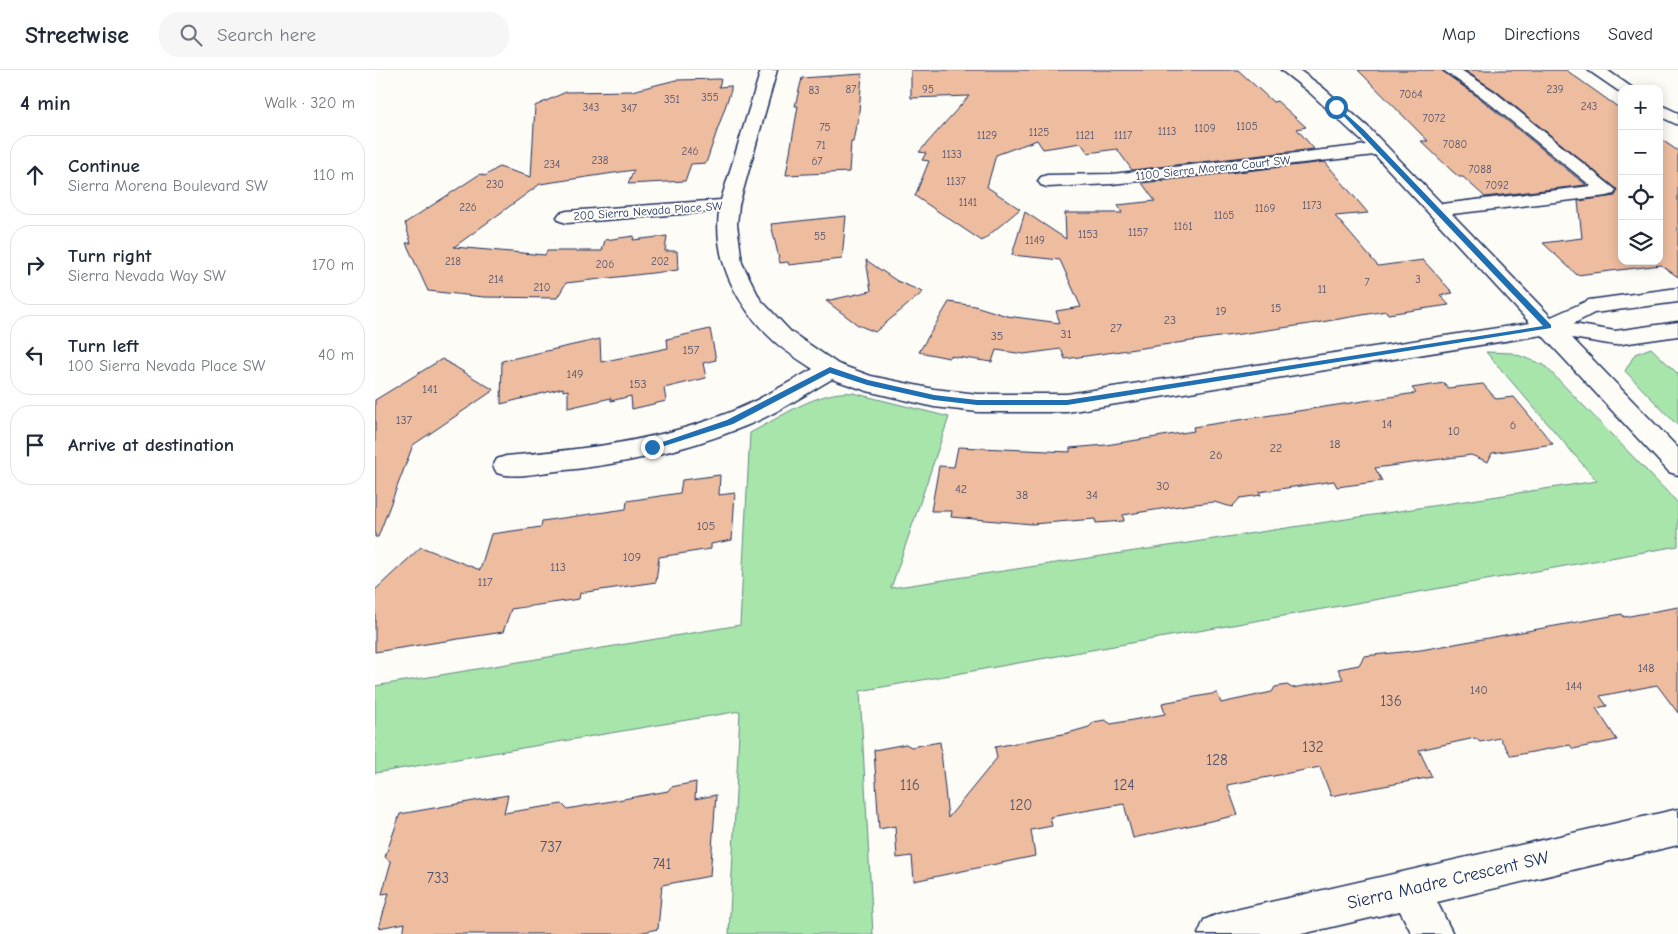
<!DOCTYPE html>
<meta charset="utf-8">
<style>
body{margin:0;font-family:"Comic Neue",sans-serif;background:#f6f6f7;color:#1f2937}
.controls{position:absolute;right:15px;top:15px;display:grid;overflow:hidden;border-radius:10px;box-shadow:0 2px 12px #0003}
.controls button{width:45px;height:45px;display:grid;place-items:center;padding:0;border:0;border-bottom:1px solid #e0e1e3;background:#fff;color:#1f2937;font:25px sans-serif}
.stop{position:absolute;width:15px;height:15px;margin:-11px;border:4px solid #1f6fb2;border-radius:50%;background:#fff}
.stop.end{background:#1f6fb2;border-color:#fff;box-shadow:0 1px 5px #0008}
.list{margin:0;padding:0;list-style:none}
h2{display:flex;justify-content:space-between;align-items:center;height:65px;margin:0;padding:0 20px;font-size:21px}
h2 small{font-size:16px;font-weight:400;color:#747a83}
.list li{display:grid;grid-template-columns:32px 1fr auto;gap:15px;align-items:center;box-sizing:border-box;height:80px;margin:0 10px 10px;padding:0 10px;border:1px solid #e0e1e3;border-radius:20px}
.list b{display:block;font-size:19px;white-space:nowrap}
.list p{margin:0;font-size:16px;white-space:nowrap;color:#747a83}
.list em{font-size:16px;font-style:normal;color:#747a83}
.icon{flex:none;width:28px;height:28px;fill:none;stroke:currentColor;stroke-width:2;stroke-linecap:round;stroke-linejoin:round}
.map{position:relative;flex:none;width:1303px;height:864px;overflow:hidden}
header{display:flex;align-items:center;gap:30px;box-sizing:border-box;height:70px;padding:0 25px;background:#fff;border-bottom:1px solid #e0e1e3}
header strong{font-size:24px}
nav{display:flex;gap:28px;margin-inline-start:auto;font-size:18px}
.search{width:350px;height:45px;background:#f6f6f7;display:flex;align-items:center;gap:12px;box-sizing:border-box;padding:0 18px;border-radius:20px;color:#747a83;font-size:19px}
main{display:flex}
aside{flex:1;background:#fff}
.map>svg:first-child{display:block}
.green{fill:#a8e5ab;stroke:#628a84}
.building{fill:#eebd9f;stroke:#1b2f5e}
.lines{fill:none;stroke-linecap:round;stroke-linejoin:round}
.minor-casing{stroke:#1b2f5e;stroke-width:3}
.minor{fill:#fdfcf7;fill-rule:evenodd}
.route{fill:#1f6fb2}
.labels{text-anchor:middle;stroke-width:4;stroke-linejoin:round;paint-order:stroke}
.far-number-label{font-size:11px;fill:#50526e}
.far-street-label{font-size:12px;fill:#1b2f5e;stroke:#fdfcf7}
.number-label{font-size:12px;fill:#50526e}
.near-number-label{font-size:15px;fill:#50526e}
.near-street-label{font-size:18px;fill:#1b2f5e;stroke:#fdfcf7}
</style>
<header>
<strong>Streetwise</strong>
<div class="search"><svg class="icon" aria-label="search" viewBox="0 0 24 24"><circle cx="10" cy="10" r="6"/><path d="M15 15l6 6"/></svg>Search here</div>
<nav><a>Map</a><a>Directions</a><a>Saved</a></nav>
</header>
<main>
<aside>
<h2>4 min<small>Walk · 320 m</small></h2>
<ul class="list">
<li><svg class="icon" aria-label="ahead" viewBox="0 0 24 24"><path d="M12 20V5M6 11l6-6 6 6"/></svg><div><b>Continue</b><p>Sierra Morena Boulevard SW</p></div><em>110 m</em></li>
<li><svg class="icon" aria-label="right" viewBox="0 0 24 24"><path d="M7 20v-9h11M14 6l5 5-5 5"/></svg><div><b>Turn right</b><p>Sierra Nevada Way SW</p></div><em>170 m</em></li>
<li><svg class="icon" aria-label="left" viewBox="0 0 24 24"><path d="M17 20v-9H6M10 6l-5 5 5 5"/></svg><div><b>Turn left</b><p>100 Sierra Nevada Place SW</p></div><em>40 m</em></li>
<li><svg class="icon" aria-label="arrive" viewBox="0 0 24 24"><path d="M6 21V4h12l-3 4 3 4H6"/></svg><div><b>Arrive at destination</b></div></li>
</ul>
</aside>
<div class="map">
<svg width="1303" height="864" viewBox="0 0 1303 864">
<rect width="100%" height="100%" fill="#fdfcf7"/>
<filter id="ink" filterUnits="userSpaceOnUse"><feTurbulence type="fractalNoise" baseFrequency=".02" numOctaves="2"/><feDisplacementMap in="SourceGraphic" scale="10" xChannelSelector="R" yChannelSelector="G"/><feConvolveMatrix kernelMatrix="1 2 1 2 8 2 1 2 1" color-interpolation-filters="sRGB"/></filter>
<g filter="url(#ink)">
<!-- green -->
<g class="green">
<polygon points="1276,278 1303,304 1303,356 1250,301 1260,284"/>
<path d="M1111,282L1137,283L1169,295L1303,433V476L485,621L498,864H354L365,641L0,703V616L365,555L375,363C404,348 445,319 478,323L574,347L516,518L1222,411Z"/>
</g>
<!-- building -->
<g class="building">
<polygon points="536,0 863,0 898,32 902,31 931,57 922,59 939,79 757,100 742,79 713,83 706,73 668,79 662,70 621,85 612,117 645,139 607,171 540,126 554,91 547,90 551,83 544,82 594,26 536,28"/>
<polygon points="983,0 1066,0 1107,30 1211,115 1110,127 1088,107 1084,107 1077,101 1046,71 1053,71"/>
<polygon points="1089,0 1191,0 1247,40 1247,191 1284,191 1284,68 1303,81 1303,207 1286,195 1202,205 1168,173 1207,168 1203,131 1240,126 1243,120 1121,21"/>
<polygon points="487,4 483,54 481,55 478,72 476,72 474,102 411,105 423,36 420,36 427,8"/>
<polygon points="346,9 344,17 356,16 356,20 331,93 316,94 310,111 253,114 259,100 165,114 79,177 170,185 172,181 227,181 230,170 259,166 258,170 292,166 290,181 302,181 303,200 191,213 182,228 109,227 53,221 31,173 36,173 30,153 105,104 110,106 124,97 156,107 160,36 191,22 257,21 301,10"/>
<polygon points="950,92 993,143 960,146 1003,196 1048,190 1078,223 1065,225 1074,235 1013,244 1011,241 935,254 690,289 686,279 649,284 621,280 617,292 575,286 574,288 544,282 574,232 600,236 632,246 685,253 681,241 706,237 685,190 637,185 650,142 691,169 690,143 747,143 743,135 780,131 767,113"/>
<polygon points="471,146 467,189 414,195 413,192 405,193 396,154"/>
<polygon points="491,190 522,211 548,222 500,262 483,255 451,231 496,221"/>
<polygon points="335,259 341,290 328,293 331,308 289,318 291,331 257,339 256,326 236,331 236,328 193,338 193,320 188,321 188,318 126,334 127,291 225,269 226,292 293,278 292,269"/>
<polygon points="67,289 119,320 38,375 3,467 0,467 0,330"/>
<polygon points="1069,313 1073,318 1108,314 1121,329 1139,327 1178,374 1117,383 1113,392 1096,385 1000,398 1007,411 962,417 959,411 884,422 886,425 865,428 857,437 839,432 811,435 748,445 749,451 721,453 720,449 657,454 576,447 577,441 556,441 564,396 579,397 583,377 695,382 695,378 731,375 819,361 818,357 1041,323 1037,318"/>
<polygon points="345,405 344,425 360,423 357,470 336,474 336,479 284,487 281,512 205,523 204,529 136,539 128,562 0,582 0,520 46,477 105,500 116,464 166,457 167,451 251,439 252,431 305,423 307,410"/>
<polygon points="1303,537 1303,643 1282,615 1225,626 1232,636 1221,638 1242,670 1198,679 1195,675 1136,686 1125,668 1105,672 1100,668 1044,680 1057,707 956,726 945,697 852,715 863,745 758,768 749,734 675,747 677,756 656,760 660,786 539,811 537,786 522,788 520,756 504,759 499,680 531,674 536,677 565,672 573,748 622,688 620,677 693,663 714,657 719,652 730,650 736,654 790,644 787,633 842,623 846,633 897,622 900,617 912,615 917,618 968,609 963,599 984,595 989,586 1046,580 1247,544 1249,547"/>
<polygon points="321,712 320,729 341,725 335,806 287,815 283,859 259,864 28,864 30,853 4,858 14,823 7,824 16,792 10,787 25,744 133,725 129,743 187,734 192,739 293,721 296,717"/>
</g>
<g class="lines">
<defs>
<g id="minor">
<path d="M386,0H402L364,135L362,154L367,193L385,229L416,262L463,294L496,306L559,319L603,324H692L1155,253L1000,85L737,114L672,117L666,115L663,111L666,107L672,105L737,104L991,75L934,22L906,0H924L946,16L993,57L1067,134L1216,116L1108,28L1068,0H1086L1120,22L1241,120L1239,124L1232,126L1077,144L1176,247L1214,230L1303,218V232L1219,243L1198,254L1240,261L1303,252V266L1240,275L1197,268L1303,378V405L1294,402L1167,265L692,342H603L559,337L492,321L457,309C426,327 396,347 363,359C305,382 243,395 182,401C163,403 140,409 122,403L118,396L122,389L131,386C203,380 277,372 345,346C378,334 407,316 438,299C425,290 411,282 400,272C363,238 338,192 344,141L192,153L185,151L182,147L185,143L192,141L346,130Z"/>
<polygon points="1213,0 1232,0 1259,19 1247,19 1245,22"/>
<polygon points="1284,34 1303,43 1303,55 1284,46"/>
<polygon points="1303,739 1303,775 1062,832 1078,864 1037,864 1025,841 927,864 823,864 829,850 843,844"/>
</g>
</defs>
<!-- minor casing -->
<use href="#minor" class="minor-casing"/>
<!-- minor -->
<use href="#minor" class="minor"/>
</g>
</g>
<!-- route -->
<polygon class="route" points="959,36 962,36 989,60 1176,255 1176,258 692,335 602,335 559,330 492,315 455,303 358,354 277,380 273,377 352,350 455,297 493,310 559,325 602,330 692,330 1168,256"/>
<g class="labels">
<!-- far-number labels -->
<g class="far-number-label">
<text x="476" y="23">87</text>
<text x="553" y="23">95</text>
<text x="1180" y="23">239</text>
<text x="439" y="24">83</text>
<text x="1036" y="28">7064</text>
<text x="335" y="31">355</text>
<text x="297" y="33">351</text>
<text x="1214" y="40">243</text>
<text x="216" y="41">343</text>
<text x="254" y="42">347</text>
<text x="1059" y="52">7072</text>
<text x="872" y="60">1105</text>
<text x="450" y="61">75</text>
<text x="830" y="62">1109</text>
<text x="792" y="65">1113</text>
<text x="664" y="66">1125</text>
<text x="612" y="69">1129</text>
<text x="710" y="69">1121</text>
<text x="748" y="69">1117</text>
<text x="1080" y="78">7080</text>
<text x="446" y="79">71</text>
<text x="315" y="85">246</text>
<text x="577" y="88">1133</text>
<text x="225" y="94">238</text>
<text x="442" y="95">67</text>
<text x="177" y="98">234</text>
<text x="1105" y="103">7088</text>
<text x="581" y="115">1137</text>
<text x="120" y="118">230</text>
<text x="1122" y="119">7092</text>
<text x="593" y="136">1141</text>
<text x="937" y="139">1173</text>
<text x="93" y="141">226</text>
<text x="890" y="142">1169</text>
<text x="849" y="149">1165</text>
<text x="808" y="160">1161</text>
<text x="763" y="166">1157</text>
<text x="713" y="168">1153</text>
<text x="445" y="170">55</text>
<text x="660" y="174">1149</text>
<text x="78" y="195">218</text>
<text x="285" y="195">202</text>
<text x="230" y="198">206</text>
<text x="121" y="213">214</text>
<text x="1043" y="213">3</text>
<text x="992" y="216">7</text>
<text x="167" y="221">210</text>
<text x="947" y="223">11</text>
<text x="901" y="242">15</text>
</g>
<!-- far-street labels -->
<g class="far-street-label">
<text transform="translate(838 98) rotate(-6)" y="4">1100 Sierra Morena Court SW</text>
<text transform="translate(273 141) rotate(-4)" y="4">200 Sierra Nevada Place SW</text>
</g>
<!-- number labels -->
<g class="number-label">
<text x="846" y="245">19</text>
<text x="795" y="254">23</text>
<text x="741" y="262">27</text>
<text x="691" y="268">31</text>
<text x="622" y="270">35</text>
<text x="316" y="284">157</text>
<text x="200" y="308">149</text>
<text x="263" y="318">153</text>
<text x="55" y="323">141</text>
<text x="29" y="354">137</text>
<text x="1012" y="358">14</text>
<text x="1138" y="359">6</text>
<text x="1079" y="365">10</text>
<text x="960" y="378">18</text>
<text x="901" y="382">22</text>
<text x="841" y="389">26</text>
<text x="788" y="420">30</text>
<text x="586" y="423">42</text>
<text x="647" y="429">38</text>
<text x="717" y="429">34</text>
<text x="331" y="460">105</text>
<text x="257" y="491">109</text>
<text x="183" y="501">113</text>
<text x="110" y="516">117</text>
<text x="1271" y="602">148</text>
<text x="1199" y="620">144</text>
<text x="1104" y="624">140</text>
</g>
<!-- near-number labels -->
<g class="near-number-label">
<text x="1016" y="636">136</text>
<text x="938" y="682">132</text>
<text x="842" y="695">128</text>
<text x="535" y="720">116</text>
<text x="749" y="720">124</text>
<text x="646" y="740">120</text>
<text x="176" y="782">737</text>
<text x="287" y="799">741</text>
<text x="63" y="813">733</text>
</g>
<!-- near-street labels -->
<g class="near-street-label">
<text transform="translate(1073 810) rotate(-13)" y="6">Sierra Madre Crescent SW</text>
</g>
</g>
</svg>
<div class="controls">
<button>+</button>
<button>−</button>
<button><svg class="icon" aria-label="locate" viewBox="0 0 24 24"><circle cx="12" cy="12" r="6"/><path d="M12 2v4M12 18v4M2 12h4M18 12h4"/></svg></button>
<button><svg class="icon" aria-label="layers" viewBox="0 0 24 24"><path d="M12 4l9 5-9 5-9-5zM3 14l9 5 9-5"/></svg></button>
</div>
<div class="stop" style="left:961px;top:37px"></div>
<div class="stop end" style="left:277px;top:377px"></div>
</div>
</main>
